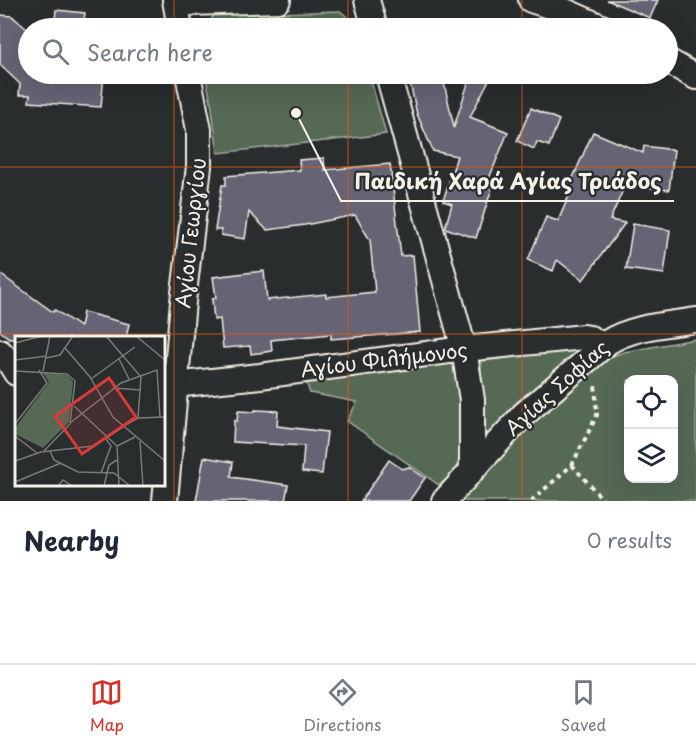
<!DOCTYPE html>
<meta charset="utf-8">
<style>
body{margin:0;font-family:"Playpen Sans",sans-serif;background:#f6f6f7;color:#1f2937}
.controls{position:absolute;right:18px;bottom:18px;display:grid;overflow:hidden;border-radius:12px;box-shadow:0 6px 24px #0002}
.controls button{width:54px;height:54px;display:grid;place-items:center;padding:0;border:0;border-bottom:2px solid #e0e1e3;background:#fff;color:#1f2937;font:30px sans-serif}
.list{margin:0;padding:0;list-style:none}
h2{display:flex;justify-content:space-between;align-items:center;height:78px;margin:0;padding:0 24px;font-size:26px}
h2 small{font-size:20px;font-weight:400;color:#747a83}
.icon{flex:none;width:33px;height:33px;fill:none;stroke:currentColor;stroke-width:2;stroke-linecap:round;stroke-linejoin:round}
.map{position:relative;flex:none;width:696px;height:501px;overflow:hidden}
.search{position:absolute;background:#fff;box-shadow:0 6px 24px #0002;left:18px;right:18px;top:18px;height:66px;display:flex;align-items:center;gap:15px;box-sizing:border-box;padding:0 21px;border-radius:33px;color:#747a83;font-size:22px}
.sheet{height:162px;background:#fff}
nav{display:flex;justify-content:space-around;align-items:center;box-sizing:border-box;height:84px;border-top:2px solid #e0e1e3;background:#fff;font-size:16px;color:#747a83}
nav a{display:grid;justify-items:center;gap:3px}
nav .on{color:#d93025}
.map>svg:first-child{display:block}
.green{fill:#566954;stroke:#a5ad9e;stroke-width:1.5;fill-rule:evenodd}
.building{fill:#666375;stroke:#f4f1e8;stroke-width:1.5}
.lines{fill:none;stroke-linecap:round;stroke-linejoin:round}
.minor-casing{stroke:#f4f1e8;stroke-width:28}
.path{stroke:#f4f1e8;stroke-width:4;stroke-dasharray:4.5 4.5;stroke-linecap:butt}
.minor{stroke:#2a2d2e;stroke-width:24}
.grid{fill:none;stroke:#e8590c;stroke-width:1.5;stroke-opacity:0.55}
.labels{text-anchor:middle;stroke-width:4.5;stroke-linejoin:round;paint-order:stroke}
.street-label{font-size:20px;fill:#f4f1e8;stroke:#2a2d2e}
.inset-road{fill:none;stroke:#7b7b78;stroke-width:1.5}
.view{fill:#d93c3b;fill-opacity:0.15;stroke:#d93c3b;stroke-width:3}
.inset-edge{fill:none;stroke:#f4f1e8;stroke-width:3}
.leader{fill:none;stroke:#f4f1e8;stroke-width:2}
.callout-dot{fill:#f4f1e8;stroke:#2a2d2e;stroke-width:2}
.callout-label{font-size:21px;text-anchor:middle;font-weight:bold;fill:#f4f1e8;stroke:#2a2d2e;stroke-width:4.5;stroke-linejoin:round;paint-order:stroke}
</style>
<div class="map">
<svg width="696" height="501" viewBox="0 0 696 501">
<rect width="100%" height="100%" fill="#2a2d2e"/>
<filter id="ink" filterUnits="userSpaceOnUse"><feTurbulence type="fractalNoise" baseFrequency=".0167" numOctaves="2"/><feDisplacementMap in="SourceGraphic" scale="12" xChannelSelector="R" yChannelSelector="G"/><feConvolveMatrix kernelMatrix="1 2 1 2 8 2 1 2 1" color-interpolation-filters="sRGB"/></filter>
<g filter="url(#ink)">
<!-- green -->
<g class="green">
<polygon points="340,11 351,20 354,28 206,28 214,15"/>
<polygon points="205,74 369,74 386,134 218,153 211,102"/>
<path d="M696,339V501H461L519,433L594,368L610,357L624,352ZM628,380H674V478H628Z"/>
<polygon points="576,349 580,352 485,442 481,437 481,361"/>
<path d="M457,363C461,402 478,461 439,485L347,421L357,402L310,393L306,382Z"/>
</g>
<!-- building -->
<g class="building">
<polygon points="607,0 658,0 650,18"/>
<polygon points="56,10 85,13 83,28 54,28"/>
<polygon points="0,15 12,16 28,30 28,74 104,74 101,107 29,102 30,95 19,95 20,84 0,65"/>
<polygon points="408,74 442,74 454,127 471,74 492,74 470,117 508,132 486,186 492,188 476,238 445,228 452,204 443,201 457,156 433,151 417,114"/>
<polygon points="531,108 559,120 549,146 537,142 534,149 517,141"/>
<polygon points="593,132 643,153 644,146 674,150 669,190 625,185 610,220 625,223 583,280 557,260 553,271 528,260 546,217 558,221 571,191 568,189"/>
<polygon points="324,158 325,170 390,164 401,256 413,255 420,332 331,339 331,334 271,340 272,351 251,354 250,346 223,348 220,319 214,320 212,299 216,298 213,277 264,271 267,300 326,294 326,297 375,292 370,240 355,215 305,225 267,230 249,212 245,239 221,235 221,230 215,230 222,185 226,185 226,176 300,170 299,160"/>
<polygon points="633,224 670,230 664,274 626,269"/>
<polygon points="0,274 53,312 55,310 80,327 83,312 129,324 126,338 9,338 0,331"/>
<polygon points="255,410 278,411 277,426 327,432 322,474 302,472 304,446 233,442 234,421 237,421 238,411 255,412"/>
<polygon points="204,457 233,462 231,477 288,485 285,501 196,501"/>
<polygon points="389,460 402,469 409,467 425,478 409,501 361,501"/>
</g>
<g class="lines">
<defs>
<g id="minor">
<polyline points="175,0 180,28"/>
<polyline points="183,0 192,3 278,0"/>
<polyline points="367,0 375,28"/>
<polyline points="531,0 565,11 604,28"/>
<polyline points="668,61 696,77"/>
<polyline points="388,74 464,349 472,400 472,469"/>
<polyline points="0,352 8,360 16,373"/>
<polyline points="164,386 260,376 464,349 584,337 590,338 603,346"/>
<polyline points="165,501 183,302 199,166 199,130 188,74"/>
<path d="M444,501L524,414L608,342C633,326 667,325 696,320"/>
</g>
</defs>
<!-- minor casing -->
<use href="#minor" class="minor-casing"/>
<!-- path -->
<g class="path">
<polyline points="572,465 604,501"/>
<polyline points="531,501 572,465 597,415 595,382"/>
</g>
<!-- minor -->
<use href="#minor" class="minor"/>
</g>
</g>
<!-- grid -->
<path class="grid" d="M174,0V28M348,0V28M522,0V28M174,74V501M348,74V501M522,74V501M0,167H696M0,334H696"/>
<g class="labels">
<!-- street labels -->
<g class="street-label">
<text transform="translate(191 233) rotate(-84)" y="7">Αγίου Γεωργίου</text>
<text transform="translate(384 360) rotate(-7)" y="7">Αγίου Φιλήμονος</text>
<text transform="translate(557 388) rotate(-42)" y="7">Αγίας Σοφίας</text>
</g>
</g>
<!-- overview -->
<g transform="translate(15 336)">
<rect width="150" height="150" fill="#2a2d2e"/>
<path d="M27,36L52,39L58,46L54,86L28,112L0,98V92L34,46Z" fill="#566954"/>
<path class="inset-road" d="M91,0L126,41L123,82M121,0L150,24M0,7L27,0M50,12L75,41L98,81L150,125M31,22L45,19L58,0M104,23L114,43M0,24L32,20M0,35L52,38L60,45L55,88L28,116M28,35L35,0M76,43L120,11M98,52L126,54M59,70L102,110L104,150M55,87L106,47L142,34L145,82M0,88L32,47L24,34M107,91L123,82L150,81M0,100L22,117M125,105L128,150M102,110L120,101M35,115L39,124L63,136L99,137L115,150M0,125L26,116L78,110L108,91M86,137L96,110L91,103M0,146L46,127M43,150L48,144L57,150M89,150L94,129L102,124"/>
<path class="view" d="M94,42L121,81L67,118L40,80Z"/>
<rect width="150" height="150" class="inset-edge"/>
</g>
<!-- callouts -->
<path class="leader" d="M296 113L341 201H674"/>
<circle class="callout-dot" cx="296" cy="113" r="6"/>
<g class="callout-label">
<text x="508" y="189">Παιδική Χαρά Αγίας Τριάδος</text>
</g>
</svg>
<div class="controls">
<button><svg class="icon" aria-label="locate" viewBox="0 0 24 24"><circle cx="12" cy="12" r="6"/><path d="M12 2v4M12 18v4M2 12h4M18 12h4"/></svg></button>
<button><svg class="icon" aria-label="layers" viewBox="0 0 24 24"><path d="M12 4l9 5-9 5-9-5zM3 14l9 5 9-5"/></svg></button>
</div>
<div class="search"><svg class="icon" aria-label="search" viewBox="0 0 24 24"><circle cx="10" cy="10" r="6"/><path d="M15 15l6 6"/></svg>Search here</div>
</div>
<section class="sheet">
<h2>Nearby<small>0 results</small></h2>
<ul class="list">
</ul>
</section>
<nav>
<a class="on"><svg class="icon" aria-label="map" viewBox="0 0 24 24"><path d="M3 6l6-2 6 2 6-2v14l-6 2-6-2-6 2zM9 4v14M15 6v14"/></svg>Map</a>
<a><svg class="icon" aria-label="directions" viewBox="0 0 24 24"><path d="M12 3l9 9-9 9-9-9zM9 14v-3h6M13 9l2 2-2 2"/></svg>Directions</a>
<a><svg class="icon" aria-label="saved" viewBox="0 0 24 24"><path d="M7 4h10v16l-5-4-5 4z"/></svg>Saved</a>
</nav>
